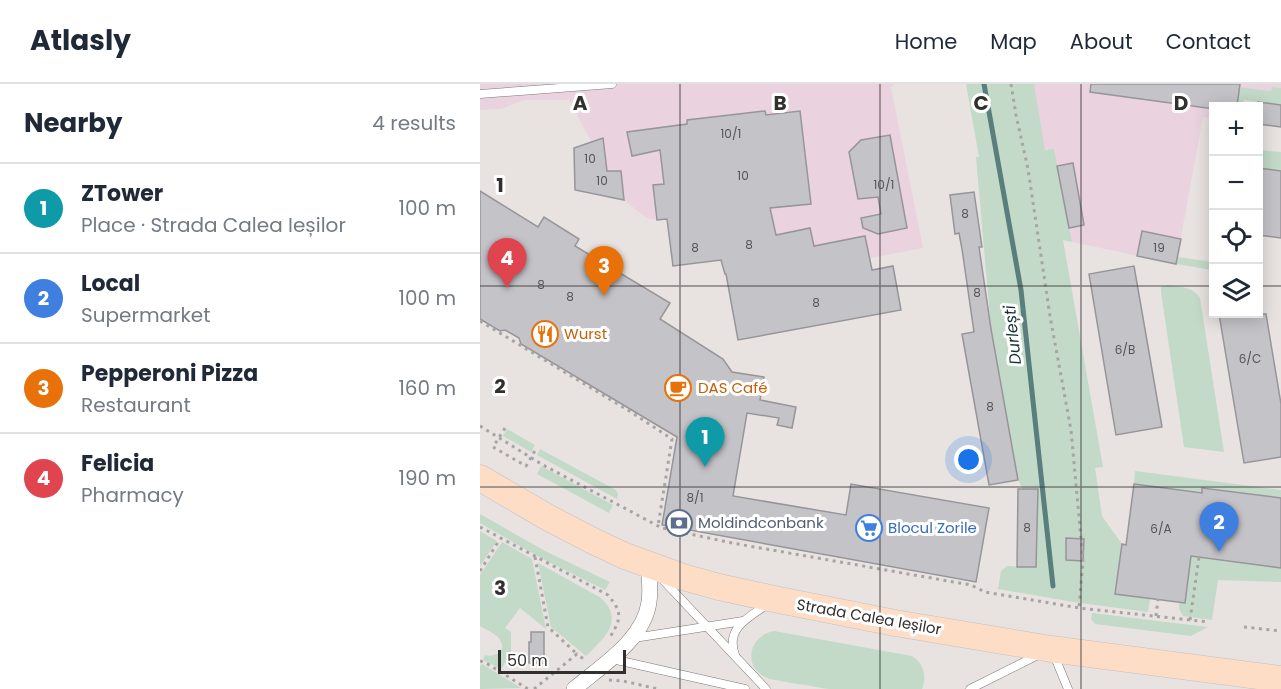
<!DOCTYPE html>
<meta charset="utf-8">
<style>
body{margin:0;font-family:Poppins,sans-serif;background:#f6f6f7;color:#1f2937}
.controls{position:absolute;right:18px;top:18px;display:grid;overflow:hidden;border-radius:0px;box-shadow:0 3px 15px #0003}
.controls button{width:54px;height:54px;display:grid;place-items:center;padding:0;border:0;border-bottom:2px solid #e0e1e3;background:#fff;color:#1f2937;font:30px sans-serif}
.scale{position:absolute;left:18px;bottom:15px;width:128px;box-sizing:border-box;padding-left:6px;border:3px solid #32302f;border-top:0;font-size:16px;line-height:21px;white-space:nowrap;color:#32302f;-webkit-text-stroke:4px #fff;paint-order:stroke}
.you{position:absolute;left:489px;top:376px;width:21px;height:21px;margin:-15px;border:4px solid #fff;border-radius:50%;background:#1a73e8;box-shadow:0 0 0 9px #1a73e833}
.badge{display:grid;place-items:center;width:39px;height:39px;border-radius:50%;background:#2b747b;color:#fff;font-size:20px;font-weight:700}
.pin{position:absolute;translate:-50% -50px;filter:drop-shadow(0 2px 3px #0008)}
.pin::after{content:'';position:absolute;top:32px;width:21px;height:18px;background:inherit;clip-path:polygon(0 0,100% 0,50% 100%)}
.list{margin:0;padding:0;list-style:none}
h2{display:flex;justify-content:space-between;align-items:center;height:78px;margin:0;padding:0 24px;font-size:26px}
h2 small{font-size:20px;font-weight:400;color:#747a83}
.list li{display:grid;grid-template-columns:39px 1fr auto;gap:18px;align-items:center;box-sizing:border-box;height:90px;padding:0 24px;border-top:2px solid #e0e1e3}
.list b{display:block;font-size:22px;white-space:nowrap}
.list p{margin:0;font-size:20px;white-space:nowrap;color:#747a83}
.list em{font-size:20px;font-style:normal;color:#747a83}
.icon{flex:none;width:33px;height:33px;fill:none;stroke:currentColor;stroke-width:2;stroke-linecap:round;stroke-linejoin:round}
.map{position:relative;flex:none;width:801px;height:605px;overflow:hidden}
header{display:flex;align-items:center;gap:36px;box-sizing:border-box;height:84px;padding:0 30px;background:#fff;border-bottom:2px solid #e0e1e3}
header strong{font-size:28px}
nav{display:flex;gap:33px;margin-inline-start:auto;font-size:21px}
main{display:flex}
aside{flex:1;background:#fff}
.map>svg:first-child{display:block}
.industrial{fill:#ead3df}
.green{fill:#c2dac7}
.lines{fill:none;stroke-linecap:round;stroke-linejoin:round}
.stream{stroke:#5a7e7e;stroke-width:5}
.building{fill:#c4c3c7;stroke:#979599;stroke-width:1.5}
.lane-casing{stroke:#7c7876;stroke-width:9}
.street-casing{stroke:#7c7876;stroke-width:16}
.primary-casing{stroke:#c2c1c1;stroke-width:27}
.path{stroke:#a8a4a3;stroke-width:3;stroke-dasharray:3 4.5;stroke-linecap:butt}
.lane{stroke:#fff;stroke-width:8}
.street{stroke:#fff;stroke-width:15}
.primary{stroke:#fdddc6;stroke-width:26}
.grid{fill:none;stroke:#32302f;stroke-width:1.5;stroke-opacity:0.55}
.labels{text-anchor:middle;stroke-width:6;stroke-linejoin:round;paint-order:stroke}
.number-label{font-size:12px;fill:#565555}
.food-label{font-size:15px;fill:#c56008;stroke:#fff;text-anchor:start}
.service-label{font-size:15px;fill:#4e5e75;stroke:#fff;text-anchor:start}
.shop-label{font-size:15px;fill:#366cbe;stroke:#fff;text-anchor:start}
.street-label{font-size:15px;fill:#32302f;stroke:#fff}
.water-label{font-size:16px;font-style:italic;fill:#132f30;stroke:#fff}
.grid-label{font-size:20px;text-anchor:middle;font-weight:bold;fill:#32302f;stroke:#fff;stroke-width:6;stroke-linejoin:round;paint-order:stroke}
</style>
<header>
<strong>Atlasly</strong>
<nav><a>Home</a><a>Map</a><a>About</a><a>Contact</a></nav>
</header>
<main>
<aside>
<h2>Nearby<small>4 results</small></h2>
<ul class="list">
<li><span class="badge" style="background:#0f9aa8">1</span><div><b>ZTower</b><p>Place · Strada Calea Ieșilor</p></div><em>100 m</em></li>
<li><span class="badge" style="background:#3f7fe0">2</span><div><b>Local</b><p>Supermarket</p></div><em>100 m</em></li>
<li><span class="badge" style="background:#e8710a">3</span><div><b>Pepperoni Pizza</b><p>Restaurant</p></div><em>160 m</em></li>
<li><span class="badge" style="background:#e0444e">4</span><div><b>Felicia</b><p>Pharmacy</p></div><em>190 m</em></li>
</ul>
</aside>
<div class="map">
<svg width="801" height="605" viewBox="0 0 801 605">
<rect width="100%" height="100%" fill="#e8e3e1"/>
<!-- industrial -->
<g class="industrial">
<polygon points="0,0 415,0 411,3 443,164 306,190 290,124 177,136 166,134 144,116 95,106 94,64 111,57 89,16 44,16 21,25 0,26"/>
<polygon points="553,0 801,0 801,4 792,3 791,7 760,3 757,22 734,22 733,34 723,33 696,180 592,158 574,65 565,66"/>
</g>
<!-- green -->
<g class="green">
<polygon points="486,0 554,0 565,66 574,65 592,158 583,156 623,383 615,384 622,432 642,460 635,510 670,515 668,528 593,518 518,505 521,487 527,482 556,483 558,405 543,405 538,396 511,245 496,73 499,73"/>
<polygon points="760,3 791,7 792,3 801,4 801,21 764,16 762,22 757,22"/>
<polygon points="779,66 801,68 801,87 779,84"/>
<polygon points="697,173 733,178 733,186 696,180"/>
<path d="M687,201C699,203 713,202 720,214L744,368L704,363L681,208V203Z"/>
<polygon points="27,345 55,361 51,368 23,352"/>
<polygon points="60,365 136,406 138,410 137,415 57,371"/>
<polygon points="61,382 133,421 129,429 57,390"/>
<polygon points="655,387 801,406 801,414 722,405 722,409 654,400"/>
<polygon points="0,430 65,467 130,498 125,506 59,473 0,439"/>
<polygon points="0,447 17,457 0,482"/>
<path d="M22,458L52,475L66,545L40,524L25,544L31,548V570L21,585L3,576L5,571C15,574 27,567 20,556C17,550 6,546 0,542V491Z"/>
<polygon points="711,472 801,484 801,498 738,496 732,536 703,532 699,525 699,518 705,518"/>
<path d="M58,479L121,514C145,537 124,554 106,572L71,543Z"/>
<polygon points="612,529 728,543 711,552 615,540 611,535"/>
<path d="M294,547L432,572C444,580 447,592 442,605C411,605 380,605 349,605C339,604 328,601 317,600C308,598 299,597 290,595C262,586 267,552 294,547Z"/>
<polygon points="2,580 41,604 0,605 0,582"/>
</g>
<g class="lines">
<!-- stream -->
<polyline class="stream" points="504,0 541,206 573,502"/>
</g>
<!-- building -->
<g class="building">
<polygon points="611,0 760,0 757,22 734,22 734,25 610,8"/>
<polygon points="778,18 801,21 801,43 778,40"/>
<polygon points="285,27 286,31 320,27 331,120 290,124 296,151 330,144 334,162 385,152 392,186 413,182 421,226 258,256 246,190 245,190 241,176 193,182 187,135 177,136 173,101 184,100 180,66 152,72 147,48 207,40 207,36"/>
<polygon points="410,51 427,144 398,150 383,144 381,134 401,130 398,113 378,115 369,68 381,56"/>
<polygon points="123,54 127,87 141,87 144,116 95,106 94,64"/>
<polygon points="593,79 604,141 589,144 577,82"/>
<polygon points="778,84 801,87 801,154 778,151"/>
<polygon points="0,107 58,143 64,133 99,155 95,162 190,219 180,235 243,275 252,288 284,293 280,316 316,323 312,344 297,341 299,334 267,329 253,412 366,431 371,400 509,424 496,498 182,441 197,353 41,260 39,254 25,246 20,247 0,235"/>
<polygon points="494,108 502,163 499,163 511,245 538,396 509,401 482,250 494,248 482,165 479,149 475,150 470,111"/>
<polygon points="662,147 701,155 696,180 657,172"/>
<polygon points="654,182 682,343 636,351 609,190"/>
<polygon points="739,230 786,230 801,320 801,373 764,379"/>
<polygon points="654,400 722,409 722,404 801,414 801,484 711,472 705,519 635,510 642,460 646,461"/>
<polygon points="538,405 558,405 556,483 537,483"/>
<polygon points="586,454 604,455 603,477 586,476"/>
<polygon points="51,548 64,548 64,579 49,579 49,558 51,558"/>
</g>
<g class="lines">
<defs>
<g id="lane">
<polyline points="0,10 132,0"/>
<polyline points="182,495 286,605"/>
<polyline points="154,554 263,537"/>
<path d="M255,571C245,544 269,533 288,520"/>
<polyline points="574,571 588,605"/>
<polyline points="132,575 265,605"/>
<polyline points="490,605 558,571"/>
</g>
<path id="street" d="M94,605C121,582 164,556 169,518C171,506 169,493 168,481"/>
<polyline id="primary" points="0,394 67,433 113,457 145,472 203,493 239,503 294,515 415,539 571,565 801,595"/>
</defs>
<!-- lane casing -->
<use href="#lane" class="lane-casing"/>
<!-- street casing -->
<use href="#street" class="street-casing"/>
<!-- primary casing -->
<use href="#primary" class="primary-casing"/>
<!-- path -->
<g class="path">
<polyline points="531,0 536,31 548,85 570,232 591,346 603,477 599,523"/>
<polyline points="0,237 151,328 192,355 178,442"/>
<polyline points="0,342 63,381 182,444 252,459 491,501 505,508 599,524 729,538"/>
<polyline points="25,344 13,363 46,382 57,363"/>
<path d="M0,443L128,511C142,528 142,534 130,553"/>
<polyline points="55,473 68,543 97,570"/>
<polyline points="0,487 20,455"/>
<polyline points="676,532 678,515"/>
<polyline points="710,536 719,473"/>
<polyline points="764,543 801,547"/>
<polyline points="0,577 6,579 48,605"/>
<polyline points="129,596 143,597 178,605"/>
<polyline points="54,605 97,570 106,577"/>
</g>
<!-- lane -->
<use href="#lane" class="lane"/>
<!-- street -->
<use href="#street" class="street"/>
<!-- primary -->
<use href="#primary" class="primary"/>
</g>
<!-- grid -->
<path class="grid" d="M200,0V605M400,0V605M601,0V605M0,202H734M778,202H801M0,403H801"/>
<!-- icons -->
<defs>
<symbol id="restaurant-ring" viewBox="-11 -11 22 22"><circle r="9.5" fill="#fff" stroke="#e8710a" stroke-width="1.5"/><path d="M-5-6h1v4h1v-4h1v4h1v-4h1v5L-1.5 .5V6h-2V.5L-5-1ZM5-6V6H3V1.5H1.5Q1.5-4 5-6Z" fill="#e8710a"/></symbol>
<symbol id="cafe-ring" viewBox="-11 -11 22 22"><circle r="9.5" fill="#fff" stroke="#e8710a" stroke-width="1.5"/><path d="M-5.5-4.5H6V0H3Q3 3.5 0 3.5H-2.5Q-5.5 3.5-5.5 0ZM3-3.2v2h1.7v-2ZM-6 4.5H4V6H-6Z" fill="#e8710a"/></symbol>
<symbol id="bank-ring" viewBox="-11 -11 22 22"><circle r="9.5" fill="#fff" stroke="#5c6f8a" stroke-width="1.5"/><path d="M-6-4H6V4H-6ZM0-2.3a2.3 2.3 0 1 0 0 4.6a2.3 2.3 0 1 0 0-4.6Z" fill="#5c6f8a"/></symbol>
<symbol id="supermarket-ring" viewBox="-11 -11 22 22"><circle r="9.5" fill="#fff" stroke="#3f7fe0" stroke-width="1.5"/><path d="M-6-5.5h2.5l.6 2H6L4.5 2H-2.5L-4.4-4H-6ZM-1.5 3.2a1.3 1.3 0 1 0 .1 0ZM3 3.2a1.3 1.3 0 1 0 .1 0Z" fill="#3f7fe0"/></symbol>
</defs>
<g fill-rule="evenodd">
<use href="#restaurant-ring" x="50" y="235" width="30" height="30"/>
<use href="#cafe-ring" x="183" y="289" width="30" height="30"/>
<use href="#bank-ring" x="184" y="424" width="30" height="30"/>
<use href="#supermarket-ring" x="374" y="429" width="30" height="30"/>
</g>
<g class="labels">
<!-- number labels -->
<g class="number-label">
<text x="251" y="54">10/1</text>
<text x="110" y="79">10</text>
<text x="263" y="96">10</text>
<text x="122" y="101">10</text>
<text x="404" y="105">10/1</text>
<text x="485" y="134">8</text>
<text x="269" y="165">8</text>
<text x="215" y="168">8</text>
<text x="679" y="168">19</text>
<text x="61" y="205">8</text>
<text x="497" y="213">8</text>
<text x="90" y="217">8</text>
<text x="336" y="223">8</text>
<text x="645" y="270">6/B</text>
<text x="770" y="279">6/C</text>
<text x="510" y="327">8</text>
<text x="215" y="418">8/1</text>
<text x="547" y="448">8</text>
<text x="681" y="449">6/A</text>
</g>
<!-- food labels -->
<g class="food-label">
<text x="84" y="255">Wurst</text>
<text x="218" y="309">DAS Café</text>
</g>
<!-- service labels -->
<g class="service-label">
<text x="218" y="444">Moldindconbank</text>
</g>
<!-- shop labels -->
<g class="shop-label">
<text x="408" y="449">Blocul Zorile</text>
</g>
<!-- street labels -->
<g class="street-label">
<text transform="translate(389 533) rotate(10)" y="5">Strada Calea Ieșilor</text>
</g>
<!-- water labels -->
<g class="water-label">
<text transform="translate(532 251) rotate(-96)" y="6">Durlești</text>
</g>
</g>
<g class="grid-label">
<text x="100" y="26">A</text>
<text x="300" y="26">B</text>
<text x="501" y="26">C</text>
<text x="701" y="26">D</text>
<text x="20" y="108">1</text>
<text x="20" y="309">2</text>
<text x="20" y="511">3</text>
</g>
</svg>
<div class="controls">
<button>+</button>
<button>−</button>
<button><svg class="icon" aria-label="locate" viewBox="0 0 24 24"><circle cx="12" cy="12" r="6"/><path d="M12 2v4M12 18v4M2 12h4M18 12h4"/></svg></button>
<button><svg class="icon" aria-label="layers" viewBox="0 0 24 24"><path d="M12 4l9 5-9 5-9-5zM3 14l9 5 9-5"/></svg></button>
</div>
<div class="scale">50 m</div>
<div class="you"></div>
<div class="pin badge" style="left:225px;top:383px;background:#0f9aa8">1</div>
<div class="pin badge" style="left:739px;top:468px;background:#3f7fe0">2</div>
<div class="pin badge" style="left:124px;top:212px;background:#e8710a">3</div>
<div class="pin badge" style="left:27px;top:204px;background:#e0444e">4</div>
</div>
</main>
